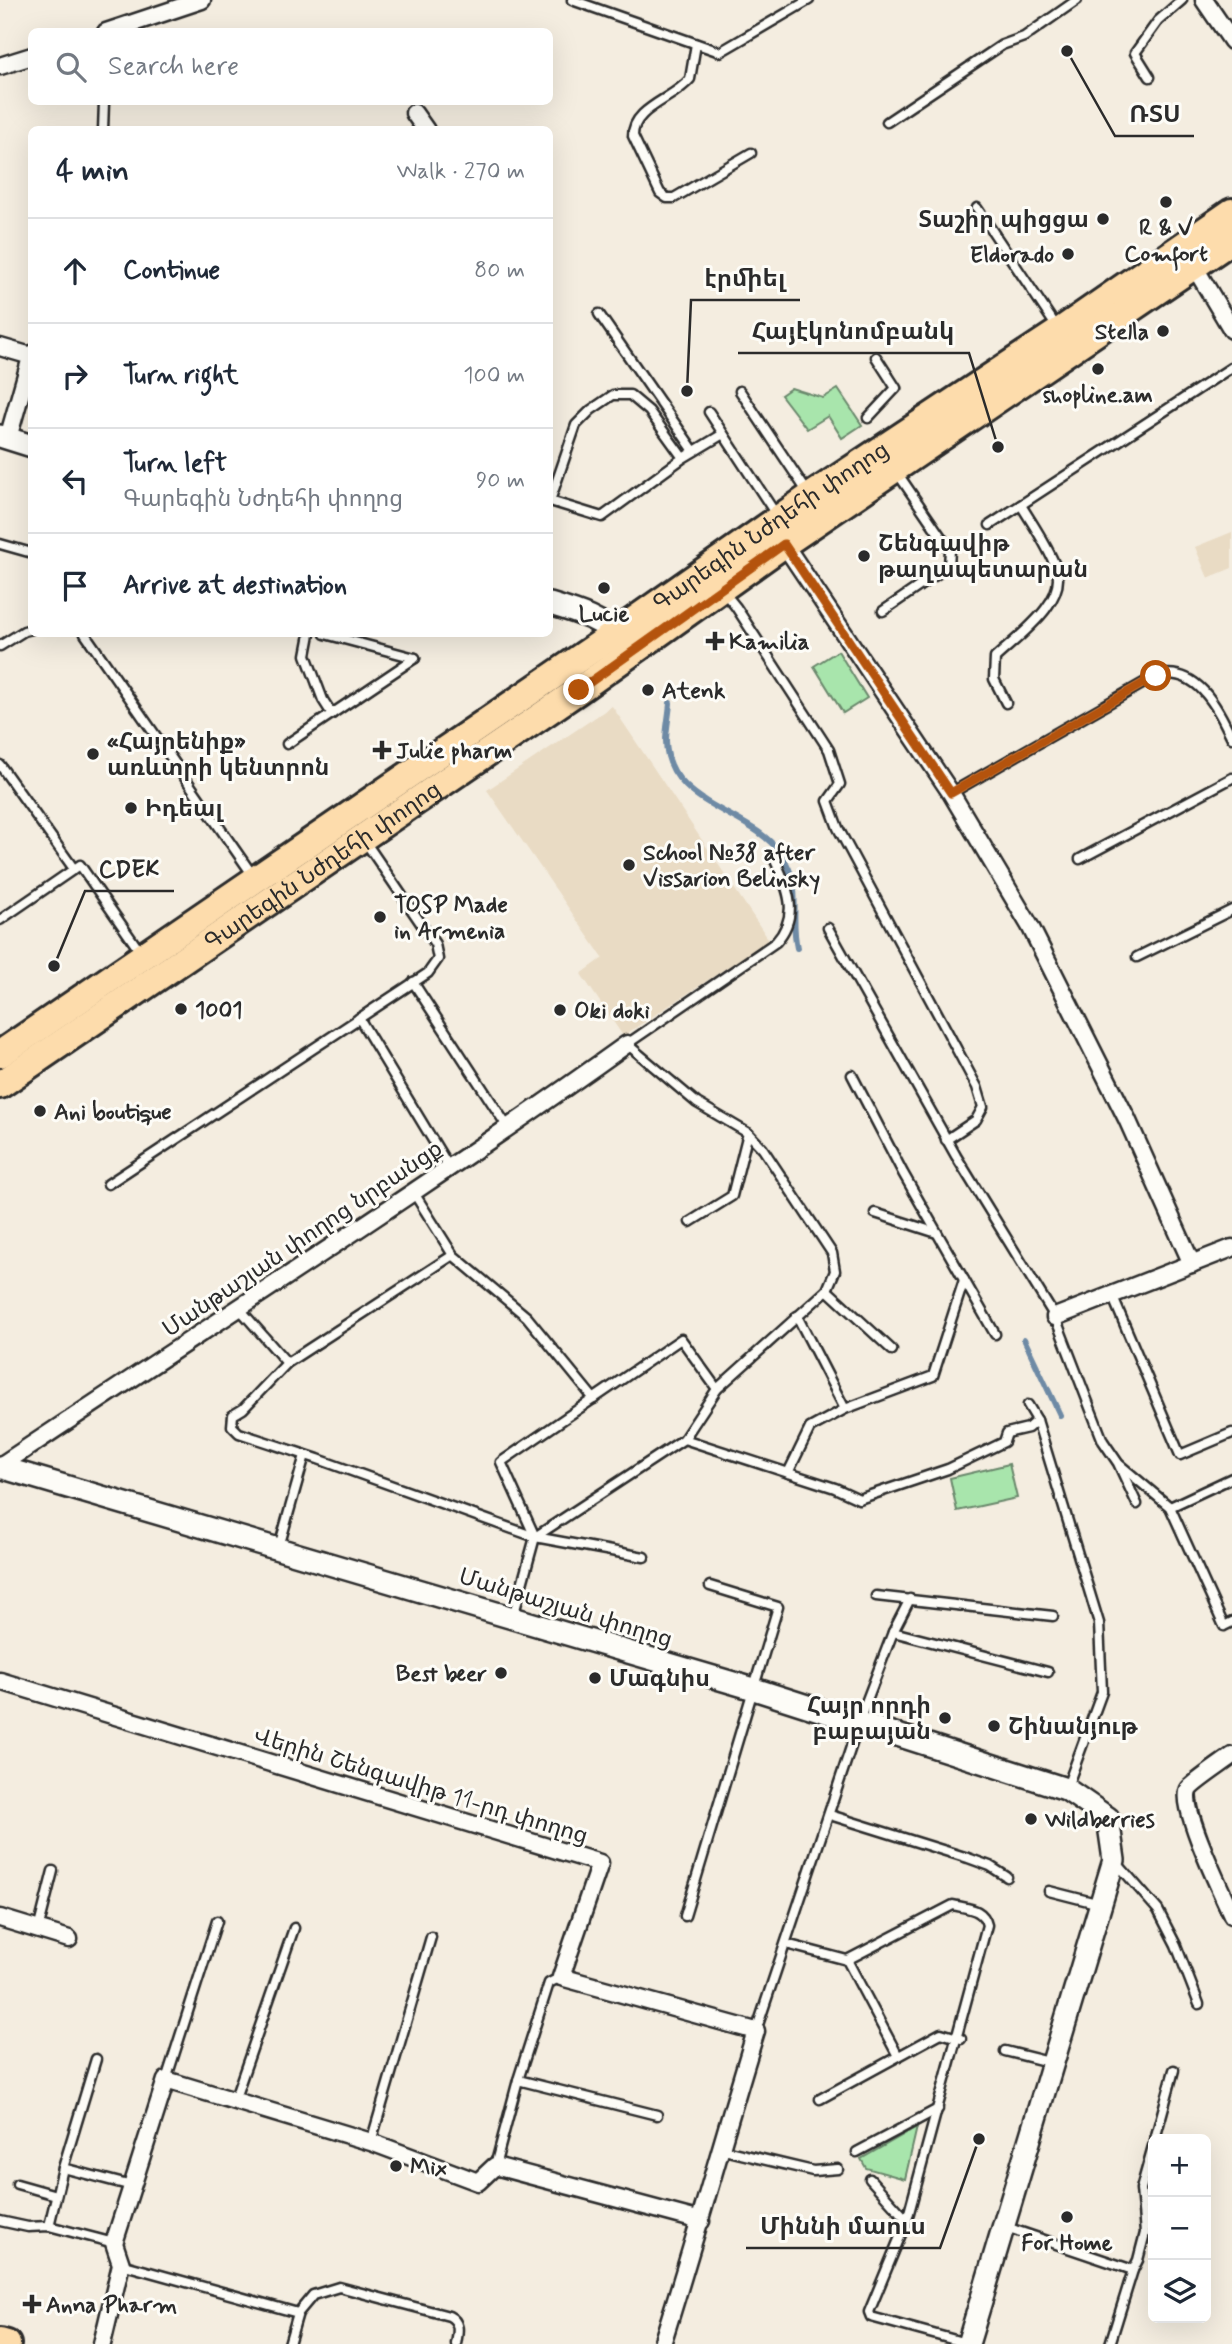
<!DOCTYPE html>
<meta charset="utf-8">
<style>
body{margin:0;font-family:Mynerve,"Noto Sans Armenian",sans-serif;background:#f2f2f3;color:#1f2937}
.controls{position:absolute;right:21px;bottom:21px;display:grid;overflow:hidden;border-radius:10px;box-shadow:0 7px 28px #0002}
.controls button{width:63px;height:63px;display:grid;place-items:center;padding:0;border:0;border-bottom:2px solid #e0e1e3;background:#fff;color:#1f2937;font:35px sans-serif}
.stop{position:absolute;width:21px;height:21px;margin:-16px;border:5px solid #b45309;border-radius:50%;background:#fff}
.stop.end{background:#b45309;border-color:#fff;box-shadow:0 2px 7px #0008}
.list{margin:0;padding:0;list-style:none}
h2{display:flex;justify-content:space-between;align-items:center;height:91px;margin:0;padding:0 28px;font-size:30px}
h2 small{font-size:23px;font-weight:400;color:#747a83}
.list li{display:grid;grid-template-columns:46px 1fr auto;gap:21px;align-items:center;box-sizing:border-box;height:105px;padding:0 28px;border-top:2px solid #e0e1e3}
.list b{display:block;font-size:26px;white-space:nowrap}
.list p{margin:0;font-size:23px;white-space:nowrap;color:#747a83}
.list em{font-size:23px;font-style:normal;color:#747a83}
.icon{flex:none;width:38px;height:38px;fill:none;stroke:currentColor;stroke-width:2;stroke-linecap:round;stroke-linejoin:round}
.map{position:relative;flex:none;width:1232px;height:2344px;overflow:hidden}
.search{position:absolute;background:#fff;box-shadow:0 7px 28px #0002;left:28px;top:28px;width:525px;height:77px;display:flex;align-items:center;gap:18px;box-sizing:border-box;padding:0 24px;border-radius:10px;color:#747a83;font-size:26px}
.panel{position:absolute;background:#fff;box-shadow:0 7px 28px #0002;left:28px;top:126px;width:525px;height:511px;border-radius:10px}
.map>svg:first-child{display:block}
.built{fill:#e9dbc4}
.green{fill:#a8e5ac;stroke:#6a886c;stroke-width:2}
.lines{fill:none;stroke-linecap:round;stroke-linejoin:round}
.stream{stroke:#6e8aa5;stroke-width:6}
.service-casing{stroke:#2b2b2b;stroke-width:13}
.minor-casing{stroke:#2b2b2b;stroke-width:21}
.tertiary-casing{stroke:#2b2b2b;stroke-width:26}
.primary-casing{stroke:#2b2b2b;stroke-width:32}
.service{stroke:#fdfcf7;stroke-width:8}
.minor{stroke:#fdfcf7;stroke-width:16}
.tertiary{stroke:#fdfcf7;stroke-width:21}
.primary{stroke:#fddcac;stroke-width:26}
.route{stroke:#b45309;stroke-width:9}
.poi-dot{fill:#2b2b2b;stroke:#fdfcf7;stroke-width:2.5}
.labels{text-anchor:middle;stroke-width:6;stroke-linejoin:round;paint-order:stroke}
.poi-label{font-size:23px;font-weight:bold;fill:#2b2b2b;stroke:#fdfcf7;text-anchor:start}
.street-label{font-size:23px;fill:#2b2b2b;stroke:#fdfcf7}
.leader{fill:none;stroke:#2b2b2b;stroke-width:2.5}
.callout-dot{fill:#2b2b2b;stroke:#fdfcf7;stroke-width:2.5}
.callout-label{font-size:24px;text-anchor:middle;font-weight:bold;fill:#2b2b2b;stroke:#fdfcf7;stroke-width:6;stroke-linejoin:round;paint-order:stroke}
</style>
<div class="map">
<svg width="1232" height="2344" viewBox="0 0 1232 2344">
<rect width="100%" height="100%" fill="#f4ede0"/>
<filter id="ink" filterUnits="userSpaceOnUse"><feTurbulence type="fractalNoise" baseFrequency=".0143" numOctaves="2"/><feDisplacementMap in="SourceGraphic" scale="14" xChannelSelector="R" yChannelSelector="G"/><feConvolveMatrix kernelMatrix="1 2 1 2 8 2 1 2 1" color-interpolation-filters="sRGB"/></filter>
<g filter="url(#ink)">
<!-- built -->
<g class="built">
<polygon points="1232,532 1232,568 1208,578 1195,547"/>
<polygon points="612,706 769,940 623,1036 581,974 603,958 487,790"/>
</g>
<!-- green -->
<g class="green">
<polygon points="791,388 823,398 838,389 862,425 842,438 828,416 807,429 781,395"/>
<polygon points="838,651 867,698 843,713 814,666"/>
<polygon points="1009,1464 1017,1498 957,1511 950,1478"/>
<polygon points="917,2127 905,2179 866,2168 861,2159"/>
</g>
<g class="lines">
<!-- stream -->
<g class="stream">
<path d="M670,703C669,716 666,729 666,741C667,806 751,810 781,854C804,889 789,913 797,948"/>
<polyline points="1024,1339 1060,1415"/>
</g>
<defs>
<g id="service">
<polyline points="572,0 720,52 809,0"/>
<path d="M696,44L690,79C674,99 632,108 633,136L660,193L667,198H674L751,153"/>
<polyline points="1150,77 1135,53 1158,21 1182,0"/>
<polyline points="887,122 1002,45 1024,37 1077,0"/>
<polyline points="103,130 104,102"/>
<polyline points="977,208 1058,329"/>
<polyline points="599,314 694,451"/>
<polyline points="740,391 808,493"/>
<polyline points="709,412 777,516"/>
<polyline points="868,418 896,388 876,357"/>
<polyline points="683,458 602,517 550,501 576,425 591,410 613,395 630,395 649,411 683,458 723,434"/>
<polyline points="990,525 1232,367"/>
<polyline points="0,544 32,553"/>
<polyline points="723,591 736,607 829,750 840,784 828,801 838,828 977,1087 983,1107 976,1120 946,1140"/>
<polyline points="883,611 949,566 950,550 896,471"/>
<polyline points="85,634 254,877"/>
<polyline points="310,634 306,655 323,700 332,714"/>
<polyline points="325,634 415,658"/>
<polyline points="0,646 24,631 32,629"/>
<path d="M1006,703L994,679L995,658C1017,637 1069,601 1056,568C1048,546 1033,525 1021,505"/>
<polyline points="287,744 415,658"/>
<polyline points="0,765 74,869"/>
<path d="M951,793L1156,676C1197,665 1217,707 1232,738"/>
<polyline points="1080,859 1232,778"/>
<polyline points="0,920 80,865 141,953"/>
<polyline points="828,928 956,1156 1055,1317 1103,1441 1118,1463 1137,1504"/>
<polyline points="1137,957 1232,910"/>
<polyline points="413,982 509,1129"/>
<polyline points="359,1018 449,1167"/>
<polyline points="852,1075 903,1173 995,1334"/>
<polyline points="108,1184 428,973 438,959 435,944 364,840"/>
<polyline points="414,1193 453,1255 527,1317 594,1399"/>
<polyline points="875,1213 937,1233"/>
<polyline points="690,1222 732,1196 748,1133"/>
<polyline points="453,1255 287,1363 243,1409 233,1415 232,1426 239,1433 318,1459 535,1537 644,1557"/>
<polyline points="827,1290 892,1350"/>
<polyline points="1112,1295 1180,1455 1232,1433"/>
<polyline points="239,1308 287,1363"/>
<polyline points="797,1316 845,1409"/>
<polyline points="1028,1405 1037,1420 1099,1623 1102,1692 1067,1787"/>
<polyline points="684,1439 835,1488 859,1499 948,1469 1004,1442 1007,1433 1028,1428 1037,1420"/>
<polyline points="1120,1465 1170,1507 1224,1626 1232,1622"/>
<polyline points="788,1473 810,1428 845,1409 933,1376 964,1280"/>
<polyline points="1170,1507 1232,1478"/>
<polyline points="535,1537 501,1462 681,1339 717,1389"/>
<polyline points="279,1547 305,1455"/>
<polyline points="876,1596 1053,1616"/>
<path d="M513,1617L535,1537L684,1439L717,1389L827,1290L835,1271L832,1253L763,1149L748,1133L697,1103L627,1044L776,942C801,914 787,887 774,858"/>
<polyline points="893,1632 1048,1672"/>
<polyline points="830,1815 968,1858 990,1866 1007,1877"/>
<polyline points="1116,1862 1158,1910 1176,1945 1199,2004"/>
<polyline points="1049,1891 1100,1904"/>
<polyline points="685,1916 778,1607 710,1586"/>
<polyline points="38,1930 53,1871"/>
<polyline points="786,1944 847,1960 898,2056"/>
<path d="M847,1960L953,1905C968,1909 983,1908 987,1925L907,2220L869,2312L871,2317L966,2343"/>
<polyline points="756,2031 865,1705 893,1632 910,1599"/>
<polyline points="1005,2051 1053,2063"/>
<polyline points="166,2080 217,1921"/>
<polyline points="518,2080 657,2115"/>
<polyline points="820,2099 941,2033 961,2039"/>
<polyline points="234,2101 294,1928"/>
<polyline points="1155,2139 1174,2070"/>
<polyline points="371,2142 431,1937"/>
<polyline points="720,2149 813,2171 838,2169"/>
<polyline points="857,2152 938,2109"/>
<polyline points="495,2166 518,2080 549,1983 561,1977"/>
<polyline points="63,2168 132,2186"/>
<polyline points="870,2179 907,2220"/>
<polyline points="17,2184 56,2195"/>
<polyline points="0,2221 28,2227 49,2226 114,2243"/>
<polyline points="49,2226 63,2168 96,2059"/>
<polyline points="1006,2227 1133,2270 1138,2260 1145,2233 1141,2189 1153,2146"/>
<polyline points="121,2264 298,2313"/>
<path d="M289,2344L298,2313L313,2295L339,2287L449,2316C461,2322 458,2333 456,2344"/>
<polyline points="1110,2344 1133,2270"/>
</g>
<g id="minor">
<polyline points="1204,0 1232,41"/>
<polyline points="106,32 202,0"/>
<polyline points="0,66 32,56"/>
<polyline points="414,113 426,130"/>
<polyline points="1194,266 1232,330"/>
<polyline points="0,347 31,356"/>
<polyline points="8,438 32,354"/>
<polyline points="784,544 951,793 1030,926 1127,1119 1192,1264"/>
<polyline points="1055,1317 1232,1248"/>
<path d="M0,1466C209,1326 422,1191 627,1044"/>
<path d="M0,1681L600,1863L561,1977L756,2031C724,2135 695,2240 662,2344"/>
<path d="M1232,1756C1223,1763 1194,1782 1189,1789C1179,1805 1223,1895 1232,1915"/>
<polyline points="0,1918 69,1939"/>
<polyline points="102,2344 121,2264 114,2243 166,2080 371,2142 478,2182 495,2166 701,2221"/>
</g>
<g id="tertiary">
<polyline points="0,436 32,446"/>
<path d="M550,604C577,612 604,620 624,642"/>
<polyline points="0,1467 754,1689 1066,1789 1108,1818 1114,1860 968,2344"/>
</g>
<g id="primary">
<path id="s1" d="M0,1054L616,633L811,496L1060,331L1232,212"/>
<path id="s2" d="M0,1085L579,690L784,544L1232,240"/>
<polyline points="0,2342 7,2344"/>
</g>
</defs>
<!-- service casing -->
<use href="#service" class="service-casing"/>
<!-- minor casing -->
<use href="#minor" class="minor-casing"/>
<!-- tertiary casing -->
<use href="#tertiary" class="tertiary-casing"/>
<!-- primary casing -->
<use href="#primary" class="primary-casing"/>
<!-- service -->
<use href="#service" class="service"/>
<!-- minor -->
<use href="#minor" class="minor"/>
<!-- tertiary -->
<use href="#tertiary" class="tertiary"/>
<!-- primary -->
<use href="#primary" class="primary"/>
</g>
</g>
<g class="lines" filter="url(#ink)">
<!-- route -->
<polyline class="route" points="579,690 784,544 951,793 1156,676"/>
</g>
<!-- markers -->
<g class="poi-dot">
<circle cx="1166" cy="202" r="7"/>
<circle cx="1103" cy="219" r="7"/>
<circle cx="1068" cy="254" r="7"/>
<circle cx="1163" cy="331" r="7"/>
<circle cx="1098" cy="369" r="7"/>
<circle cx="864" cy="556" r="7"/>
<circle cx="604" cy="588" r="7"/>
<path d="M711.5 630.5h7v7h7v7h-7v7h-7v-7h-7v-7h7z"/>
<circle cx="648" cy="690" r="7"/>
<path d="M378.5 739.5h7v7h7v7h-7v7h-7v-7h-7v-7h7z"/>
<circle cx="93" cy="754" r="7"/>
<circle cx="131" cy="808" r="7"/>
<circle cx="629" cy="865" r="7"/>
<circle cx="380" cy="917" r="7"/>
<circle cx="181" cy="1009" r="7"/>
<circle cx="560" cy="1010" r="7"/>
<circle cx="40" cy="1111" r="7"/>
<circle cx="501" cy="1673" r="7"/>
<circle cx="595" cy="1678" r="7"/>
<circle cx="945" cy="1718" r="7"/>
<circle cx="994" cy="1726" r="7"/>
<circle cx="1031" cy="1819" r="7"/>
<circle cx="396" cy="2166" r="7"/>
<circle cx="1067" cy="2217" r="7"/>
<path d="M28.5 2293.5h7v7h7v7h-7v7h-7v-7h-7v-7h7z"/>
</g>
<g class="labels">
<!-- poi labels -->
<g class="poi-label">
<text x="1089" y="227" text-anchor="end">Տաշիր պիցցա</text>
<text x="1166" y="235" text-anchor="middle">R &amp; V<tspan x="1166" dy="26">Comfort</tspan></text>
<text x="1054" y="262" text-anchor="end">Eldorado</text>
<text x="1149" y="339" text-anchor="end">Stella</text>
<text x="1098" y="402" text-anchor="middle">shopline.am</text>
<text x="878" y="551">Շենգավիթ<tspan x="878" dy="26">թաղապետարան</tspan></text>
<text x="604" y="621" text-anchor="middle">Lucie</text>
<text x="729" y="649">Kamilia</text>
<text x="662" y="698">Atenk</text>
<text x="107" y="749">«Հայրենիք»<tspan x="107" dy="26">առևտրի կենտրոն</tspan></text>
<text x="396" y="758">Julie pharm</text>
<text x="145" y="816">Իդեալ</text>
<text x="643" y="860">School №38 after<tspan x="643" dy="26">Vissarion Belinsky</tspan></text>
<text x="394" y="912">TOSP Made<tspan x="394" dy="26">in Armenia</tspan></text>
<text x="195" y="1017">1001</text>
<text x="574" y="1018">Oki doki</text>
<text x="54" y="1119">Ani boutique</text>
<text x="487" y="1681" text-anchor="end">Best beer</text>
<text x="609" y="1686">Մագնիս</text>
<text x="931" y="1713" text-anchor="end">Հայր որդի<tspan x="931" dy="26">բաբայան</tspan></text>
<text x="1008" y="1734">Շինանյութ</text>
<text x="1045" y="1827">Wildberries</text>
<text x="410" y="2174">Mix</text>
<text x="1067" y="2250" text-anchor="middle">For Home</text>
<text x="46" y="2312">Anna Pharm</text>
</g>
<!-- street labels -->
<g class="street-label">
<text dy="8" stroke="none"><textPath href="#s1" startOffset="934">Գարեգին Նժդեհի փողոց</textPath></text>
<text dy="8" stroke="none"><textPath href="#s2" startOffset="390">Գարեգին Նժդեհի փողոց</textPath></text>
<text transform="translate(302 1238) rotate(-34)" y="8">Մանթաշյան փողոց նրբանցք</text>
<text transform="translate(566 1607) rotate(17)" y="8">Մանթաշյան փողոց</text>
<text transform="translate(421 1785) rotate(17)" y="8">Վերին Շենգավիթ 11-րդ փողոց</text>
</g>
</g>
<!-- callouts -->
<path class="leader" d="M1067 51L1115 136H1194M687 391L691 300H800M998 447L969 353H738M54 966L85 891H174M979 2139L940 2248H746"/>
<g class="callout-dot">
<circle cx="1067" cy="51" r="7"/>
<circle cx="687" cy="391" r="7"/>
<circle cx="998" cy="447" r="7"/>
<circle cx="54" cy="966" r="7"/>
<circle cx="979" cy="2139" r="7"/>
</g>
<g class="callout-label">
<text x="1155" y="122">ՌՏՍ</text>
<text x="745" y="286">էրմիել</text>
<text x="853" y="339">Հայէկոնոմբանկ</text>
<text x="129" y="877">CDEK</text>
<text x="843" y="2234">Միննի մաուս</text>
</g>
</svg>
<div class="controls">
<button>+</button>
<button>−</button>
<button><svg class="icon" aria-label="layers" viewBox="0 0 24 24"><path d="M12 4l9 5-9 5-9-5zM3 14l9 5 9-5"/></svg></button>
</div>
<div class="stop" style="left:1156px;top:676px"></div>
<div class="stop end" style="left:579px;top:690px"></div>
<div class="search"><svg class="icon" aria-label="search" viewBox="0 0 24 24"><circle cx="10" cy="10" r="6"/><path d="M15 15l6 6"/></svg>Search here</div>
<section class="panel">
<h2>4 min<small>Walk · 270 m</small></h2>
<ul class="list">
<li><svg class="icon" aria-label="ahead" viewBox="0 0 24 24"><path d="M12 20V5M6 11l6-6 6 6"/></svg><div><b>Continue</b></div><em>80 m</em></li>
<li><svg class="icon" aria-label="right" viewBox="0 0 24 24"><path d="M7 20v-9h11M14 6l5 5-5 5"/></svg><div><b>Turn right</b></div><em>100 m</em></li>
<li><svg class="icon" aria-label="left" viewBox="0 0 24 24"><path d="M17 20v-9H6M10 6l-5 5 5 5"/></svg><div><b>Turn left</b><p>Գարեգին Նժդեհի փողոց</p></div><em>90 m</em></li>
<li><svg class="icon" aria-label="arrive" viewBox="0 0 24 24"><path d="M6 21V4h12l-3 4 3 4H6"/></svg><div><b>Arrive at destination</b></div></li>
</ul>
</section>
</div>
